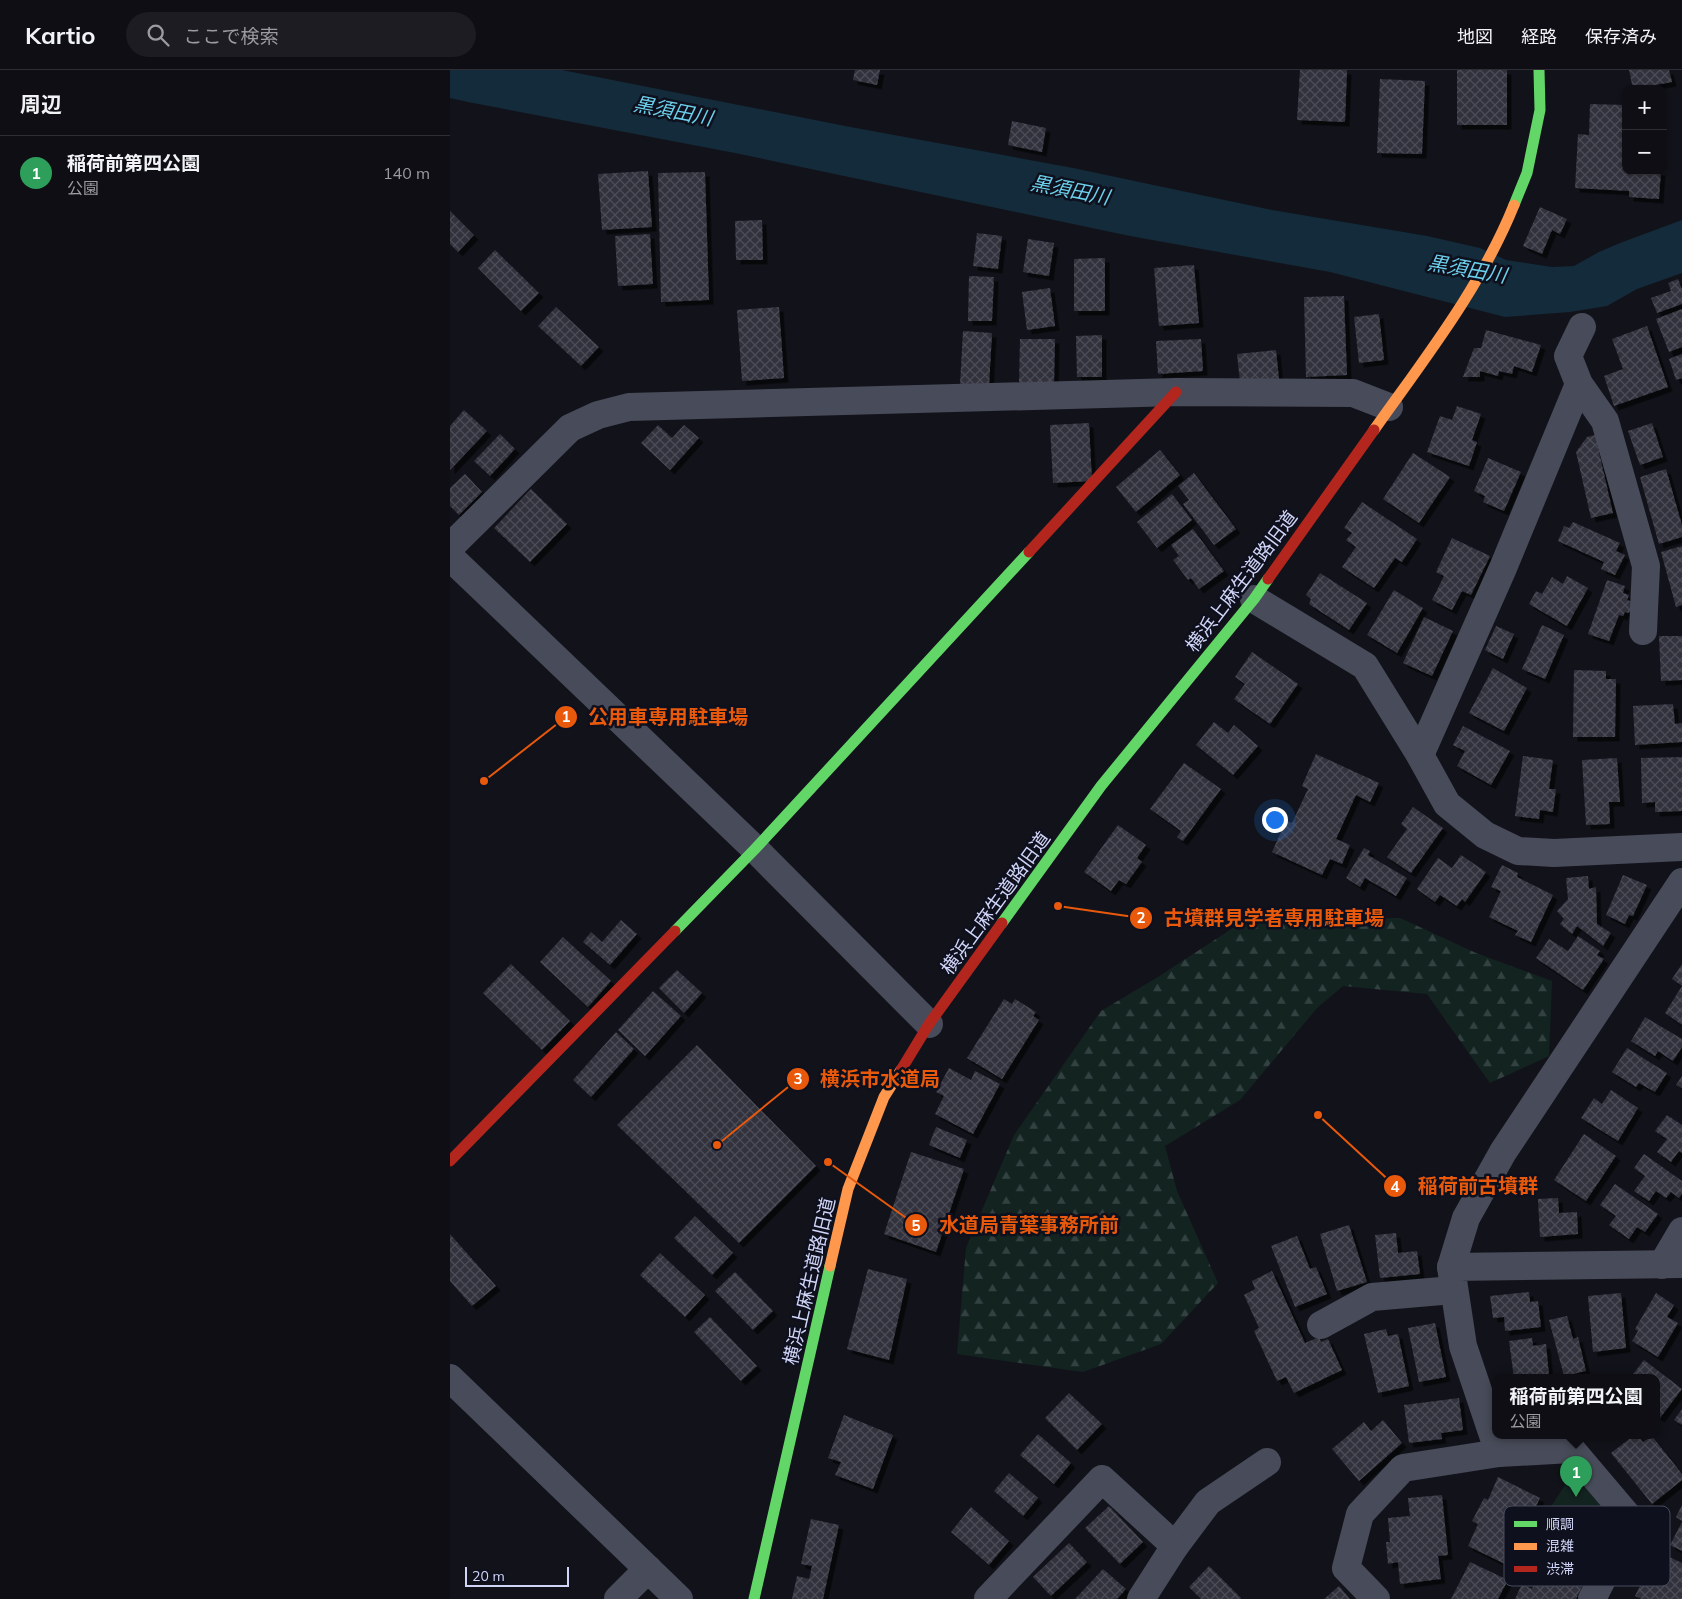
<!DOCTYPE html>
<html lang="ja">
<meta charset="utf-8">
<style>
body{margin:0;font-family:Mulish,"Noto Sans JP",sans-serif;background:#1c1c22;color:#f1f3f6}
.controls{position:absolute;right:15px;top:15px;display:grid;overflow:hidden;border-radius:10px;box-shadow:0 1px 4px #0004}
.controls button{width:45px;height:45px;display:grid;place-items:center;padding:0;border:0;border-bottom:1px solid #2e2e34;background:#0e0e14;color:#f1f3f6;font:25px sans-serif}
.scale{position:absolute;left:15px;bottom:12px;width:104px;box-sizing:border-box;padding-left:5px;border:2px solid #d1d6f9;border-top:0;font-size:14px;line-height:18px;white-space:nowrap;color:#d1d6f9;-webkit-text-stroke:4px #0f101d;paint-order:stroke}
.you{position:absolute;left:824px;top:749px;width:18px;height:18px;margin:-12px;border:4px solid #fff;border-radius:50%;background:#1a73e8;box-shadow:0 0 0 8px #1a73e833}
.badge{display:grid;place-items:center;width:32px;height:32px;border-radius:50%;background:#8c9099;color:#fff;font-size:16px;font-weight:700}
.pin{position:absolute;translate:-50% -41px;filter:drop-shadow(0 1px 2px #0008)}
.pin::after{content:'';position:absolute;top:26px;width:18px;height:15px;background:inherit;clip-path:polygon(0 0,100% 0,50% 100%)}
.popup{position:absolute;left:1042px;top:1304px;width:168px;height:65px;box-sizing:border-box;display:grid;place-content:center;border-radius:10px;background:#0e0e14;filter:drop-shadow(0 1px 4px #0005);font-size:16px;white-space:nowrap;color:#9b9ca0}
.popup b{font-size:19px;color:#f1f3f6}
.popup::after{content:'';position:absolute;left:50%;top:100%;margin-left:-10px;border:10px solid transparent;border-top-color:#0e0e14}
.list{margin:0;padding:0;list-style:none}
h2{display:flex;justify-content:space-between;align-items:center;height:65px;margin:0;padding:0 20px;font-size:21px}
h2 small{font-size:16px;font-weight:400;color:#9b9ca0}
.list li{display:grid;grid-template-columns:32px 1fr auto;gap:15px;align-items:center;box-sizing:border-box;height:75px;padding:0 20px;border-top:1px solid #2e2e34}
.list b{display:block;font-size:19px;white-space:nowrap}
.list p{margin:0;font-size:16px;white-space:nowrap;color:#9b9ca0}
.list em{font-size:16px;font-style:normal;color:#9b9ca0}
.icon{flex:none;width:28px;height:28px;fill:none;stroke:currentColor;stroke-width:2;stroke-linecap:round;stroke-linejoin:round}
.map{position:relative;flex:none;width:1232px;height:1529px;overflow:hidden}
header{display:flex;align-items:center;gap:30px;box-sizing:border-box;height:70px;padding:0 25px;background:#0e0e14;border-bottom:1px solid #2e2e34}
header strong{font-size:24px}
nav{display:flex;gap:28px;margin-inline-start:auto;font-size:18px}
.search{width:350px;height:45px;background:#1c1c22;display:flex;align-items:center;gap:12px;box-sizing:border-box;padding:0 18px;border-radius:28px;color:#9b9ca0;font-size:19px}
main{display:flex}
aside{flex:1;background:#0e0e14}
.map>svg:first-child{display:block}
.forest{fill:url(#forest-firs)}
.park{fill:#122320}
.water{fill:#132b3a}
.building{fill:url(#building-cross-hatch);filter:url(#shadow)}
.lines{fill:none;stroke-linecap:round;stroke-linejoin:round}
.street{stroke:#484b59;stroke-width:28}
.fast{stroke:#63d668;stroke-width:11}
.slow{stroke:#ff974d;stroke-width:11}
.jam{stroke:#b3261e;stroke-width:11}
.labels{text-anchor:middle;stroke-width:5;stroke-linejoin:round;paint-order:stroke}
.street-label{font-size:19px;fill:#d1d6f9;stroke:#0f101d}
.water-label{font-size:20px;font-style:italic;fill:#6ccfeb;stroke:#0f101d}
.key{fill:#0f101d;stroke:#494b5f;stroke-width:1}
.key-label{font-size:14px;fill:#d1d6f9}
.leader{fill:none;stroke:#e8590c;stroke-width:2}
.callout-dot{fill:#e8590c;stroke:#0f101d;stroke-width:2}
.mark-label{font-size:15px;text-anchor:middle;font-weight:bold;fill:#fff}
.callout-label{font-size:20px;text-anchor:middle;font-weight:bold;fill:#e8590c;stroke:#0f101d;stroke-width:5;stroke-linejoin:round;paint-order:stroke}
</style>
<header>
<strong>Kartio</strong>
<div class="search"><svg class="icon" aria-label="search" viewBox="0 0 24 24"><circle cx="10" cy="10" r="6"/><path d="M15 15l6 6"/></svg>ここで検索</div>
<nav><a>地図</a><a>経路</a><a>保存済み</a></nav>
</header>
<main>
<aside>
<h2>周辺<small></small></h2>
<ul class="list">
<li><span class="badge" style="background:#2e9e5b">1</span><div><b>稲荷前第四公園</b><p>公園</p></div><em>140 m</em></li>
</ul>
</aside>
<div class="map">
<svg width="1232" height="1529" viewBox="0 0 1232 1529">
<defs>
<pattern id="forest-firs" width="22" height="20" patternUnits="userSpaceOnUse" patternTransform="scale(1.25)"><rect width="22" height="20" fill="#122320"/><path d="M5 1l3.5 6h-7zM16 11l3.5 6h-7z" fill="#334241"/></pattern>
<pattern id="building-cross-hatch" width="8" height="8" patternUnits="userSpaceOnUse" patternTransform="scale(1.25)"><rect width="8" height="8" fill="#30303c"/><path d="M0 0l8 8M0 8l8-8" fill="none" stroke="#4d4d59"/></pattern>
<filter id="shadow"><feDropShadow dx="4.5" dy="4.5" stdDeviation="0" flood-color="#0009"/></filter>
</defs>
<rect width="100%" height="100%" fill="#12131a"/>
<!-- forest -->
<polygon class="forest" points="950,848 1026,883 1102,911 1099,986 1040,1013 977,924 893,916 867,938 790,1030 715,1076 727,1121 768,1213 711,1274 633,1302 507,1284 516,1178 564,1065 651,941 708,907 795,850"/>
<!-- park -->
<polygon class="park" points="1124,1401 1166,1452 1142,1502 1082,1466"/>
<!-- water -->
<polygon class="water" points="0,0 112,0 395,56 623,98 822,140 977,166 1030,178 1056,190 1102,197 1124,196 1149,182 1170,173 1232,150 1232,203 1187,219 1157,236 1120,242 1055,247 880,202 680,166 285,83 18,32 0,28"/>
<!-- building -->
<g class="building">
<polygon points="405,0 430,0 427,15 403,10"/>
<polygon points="850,0 897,0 895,52 847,50"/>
<rect x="1007" y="0" width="50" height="55"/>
<polygon points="1179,0 1219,0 1222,12 1183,19"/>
<polygon points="930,9 975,11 972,84 927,83"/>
<polygon points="1140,34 1176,35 1176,101 1211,101 1209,129 1179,127 1179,121 1125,118 1128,64 1139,65"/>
<polygon points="562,51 596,58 592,82 558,75"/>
<polygon points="198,101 202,157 152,160 148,104"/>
<polygon points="255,102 259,230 211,232 208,103"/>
<polygon points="1090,137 1117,149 1110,164 1102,160 1092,184 1073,176"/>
<polygon points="0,141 24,165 8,182 0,174"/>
<polygon points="312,150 313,190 286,190 285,151"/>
<polygon points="527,163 552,166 548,199 523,196"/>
<polygon points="200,164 203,214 168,216 165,166"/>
<polygon points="578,169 604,173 599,206 573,202"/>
<polygon points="45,180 89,223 71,241 28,198"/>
<polygon points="655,188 655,241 624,241 624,189"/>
<polygon points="744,195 749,253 709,256 704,198"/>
<polygon points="519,206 544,207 542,251 518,251"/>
<polygon points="1228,209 1232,219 1232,234 1207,243 1201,228 1221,221 1218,213"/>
<polygon points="600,218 605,256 577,260 572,222"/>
<polygon points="894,226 897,305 856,307 854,227"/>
<polygon points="106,237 149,277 131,296 88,256"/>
<polygon points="329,237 334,308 292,311 287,240"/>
<polygon points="1232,239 1232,277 1219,282 1206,249"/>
<polygon points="929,244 934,290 909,293 904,247"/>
<polygon points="1197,256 1218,317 1164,336 1154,306 1173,299 1162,269"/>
<polygon points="1036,260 1091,275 1082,302 1064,296 1062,304 1049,301 1048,306 1030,301 1030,307 1013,307 1024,278 1031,278"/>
<polygon points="513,261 542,263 539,316 510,314"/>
<polygon points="652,265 652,307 627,307 626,266"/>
<polygon points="570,269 605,269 604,314 569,313"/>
<polygon points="751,269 753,301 708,304 706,271"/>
<polygon points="826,280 829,309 790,312 787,284"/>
<polygon points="1232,284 1232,308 1226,310 1219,289"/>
<polygon points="1007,336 1031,344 1022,370 1027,372 1019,396 977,382 990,346 1002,350"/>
<polygon points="14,340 37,361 0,400 0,356"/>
<polygon points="639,353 642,411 603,413 600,355"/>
<polygon points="1202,353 1213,387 1190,395 1178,361"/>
<polygon points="208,355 222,368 234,355 249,368 220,400 191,373"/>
<polygon points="50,364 65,379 40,406 24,391"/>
<polygon points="1145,365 1163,443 1141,448 1126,382 1137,367"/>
<polygon points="710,380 730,405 686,442 666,417"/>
<polygon points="963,383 1000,407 969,453 933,429"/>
<polygon points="1038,388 1071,402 1054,441 1033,432 1035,426 1024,421"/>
<polygon points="1216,399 1232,455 1232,467 1209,474 1190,407"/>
<polygon points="744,403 786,459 764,475 733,434 739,430 728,416"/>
<polygon points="15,404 32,422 9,445 0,436 0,418"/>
<polygon points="81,419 117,454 80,492 44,458"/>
<polygon points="722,424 742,450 707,478 687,452"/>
<polygon points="912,432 967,469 952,492 945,488 924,518 892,497 906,477 896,470 902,463 894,458"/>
<polygon points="1123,452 1170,473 1166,481 1175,485 1165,505 1151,499 1154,492 1108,471 1114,456 1119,458"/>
<polygon points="743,459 774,501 749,519 741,508 738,510 723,490 729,486 721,475"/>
<polygon points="1002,468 1040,486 1021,525 1012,521 1002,540 982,530 994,506 986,502"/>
<polygon points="1232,476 1232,535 1226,537 1211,482"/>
<polygon points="870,503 917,533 899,560 859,534 861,529 856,525"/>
<polygon points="1117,506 1138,518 1117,556 1079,534 1086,521 1092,524 1102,507 1113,514"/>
<polygon points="1157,510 1175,516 1173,523 1179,525 1177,530 1183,532 1179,543 1175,542 1173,546 1169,545 1159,571 1138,564"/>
<polygon points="944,520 973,538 947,583 917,565"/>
<polygon points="974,547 1003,561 982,606 953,593"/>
<polygon points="1092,555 1114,565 1095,609 1072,599"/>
<polygon points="1046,556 1064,564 1053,589 1035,580"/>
<polygon points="1209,566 1232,566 1232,610 1211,611"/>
<polygon points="802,582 848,614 820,654 784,629 795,614 785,607"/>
<polygon points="1043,598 1077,618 1054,661 1019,643"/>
<polygon points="1124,600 1156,601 1156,609 1166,609 1165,667 1123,667"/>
<polygon points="1223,634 1225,654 1232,653 1232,672 1185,675 1183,636"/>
<polygon points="764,652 778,663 784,655 808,676 783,705 746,675"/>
<polygon points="1013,656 1060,681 1041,715 1007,696 1015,681 1003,675"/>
<polygon points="866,684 929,713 920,732 906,725 886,769 900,775 892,794 880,789 872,805 822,782 836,751 842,753 858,719 852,716"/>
<polygon points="1073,686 1103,690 1099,719 1106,719 1103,742 1090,740 1089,749 1065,746"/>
<polygon points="1232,687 1232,741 1205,742 1205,732 1192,733 1191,688"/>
<polygon points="1167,688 1170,732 1159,732 1160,754 1136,755 1132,690"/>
<polygon points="734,693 771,719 733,771 727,767 731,761 700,739"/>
<polygon points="963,737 993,758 961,803 937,787 957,759 951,754"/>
<polygon points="668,755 696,775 687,788 692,792 676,814 669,810 661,821 634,802"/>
<polygon points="914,778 920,781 918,785 957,808 946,826 915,808 910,817 896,808"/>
<polygon points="1011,785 1036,802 1015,832 1012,829 1007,836 990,825 985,832 967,819 988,788 1002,798"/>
<polygon points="1052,795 1068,803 1067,807 1103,825 1081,872 1065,865 1068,861 1039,847 1051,821 1041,817"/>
<polygon points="1173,805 1197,815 1183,846 1179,845 1175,854 1156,845"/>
<polygon points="1138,806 1139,819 1146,817 1147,854 1161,863 1153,876 1127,856 1122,864 1110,854 1114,849 1107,841 1118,829 1116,808"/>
<polygon points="171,850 187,864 160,895 133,872 141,862 152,872"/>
<polygon points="1128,866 1150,881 1147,885 1154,889 1133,920 1086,888 1099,869 1118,881"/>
<polygon points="113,867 161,911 138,937 90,892"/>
<polygon points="61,894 120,951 92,980 33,923"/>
<polygon points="1232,894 1232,916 1222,909"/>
<polygon points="227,900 252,923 234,943 209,918"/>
<polygon points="1232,916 1232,955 1215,943"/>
<polygon points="203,921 231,946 195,986 168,960"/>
<polygon points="554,929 562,934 565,929 586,942 583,946 589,950 552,1009 517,988"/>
<polygon points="1195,947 1232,969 1232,977 1223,991 1208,981 1205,986 1181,971"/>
<polygon points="166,962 184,979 141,1027 123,1010"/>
<polygon points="247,975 366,1096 289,1173 167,1055"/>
<polygon points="1177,978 1217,1003 1205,1022 1189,1013 1186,1017 1162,1002"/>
<polygon points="499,998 521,1010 525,1001 550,1014 523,1064 485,1044 494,1026 486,1022"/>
<polygon points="1232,1006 1232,1018 1226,1015"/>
<polygon points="1161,1020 1188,1038 1168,1071 1131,1048 1144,1028 1152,1034"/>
<polygon points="1217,1045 1232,1055 1232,1083 1229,1081 1221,1092 1207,1082 1217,1069 1205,1061"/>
<polygon points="486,1057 517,1070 510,1088 479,1075"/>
<polygon points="1134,1064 1166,1086 1136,1131 1104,1110"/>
<polygon points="461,1082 514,1099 486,1182 434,1164"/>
<polygon points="1194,1084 1232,1111 1232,1124 1229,1128 1221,1122 1216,1128 1206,1121 1199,1131 1184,1121 1195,1106 1184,1098"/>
<polygon points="1165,1114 1208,1144 1195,1162 1187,1157 1179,1169 1159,1155 1166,1146 1150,1135"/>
<polygon points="1108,1128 1109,1143 1127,1142 1128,1164 1090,1167 1088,1129"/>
<polygon points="245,1146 283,1183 262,1205 224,1168"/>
<polygon points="899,1155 917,1212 887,1221 870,1164"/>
<polygon points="946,1163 948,1183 967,1181 970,1204 930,1208 925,1165"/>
<polygon points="0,1164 46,1216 22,1236 0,1211"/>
<polygon points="847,1166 860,1199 866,1197 877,1224 845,1237 821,1176"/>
<polygon points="210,1183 255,1225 235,1247 190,1205"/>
<polygon points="418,1199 457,1209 439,1290 397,1279"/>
<polygon points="822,1201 855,1273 869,1267 871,1272 878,1269 892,1300 844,1323 836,1307 827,1311 804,1261 809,1258 794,1225 805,1219 802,1211"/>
<polygon points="285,1202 323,1241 303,1260 265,1221"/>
<polygon points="1079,1222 1080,1232 1088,1231 1091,1257 1055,1261 1054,1247 1043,1248 1040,1226"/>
<polygon points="1171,1223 1176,1278 1143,1282 1138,1226"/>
<polygon points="1206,1223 1224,1235 1217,1247 1228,1253 1208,1287 1182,1271 1188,1261 1185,1259"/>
<polygon points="1117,1246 1123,1269 1128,1267 1136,1301 1114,1306 1099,1250"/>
<polygon points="260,1247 307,1296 291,1311 244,1262"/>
<polygon points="985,1253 996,1307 969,1312 958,1258"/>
<polygon points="936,1259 938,1266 948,1264 959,1316 928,1323 914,1264"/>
<polygon points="1082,1268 1083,1276 1096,1274 1099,1306 1064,1308 1059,1271"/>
<polygon points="1194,1290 1232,1319 1210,1348 1206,1345 1206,1308 1180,1308"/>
<polygon points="619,1323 652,1354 627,1380 595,1348"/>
<polygon points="1009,1328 1013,1360 991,1363 992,1369 959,1373 954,1335"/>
<polygon points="1232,1339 1232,1355 1224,1350"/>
<polygon points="394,1345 443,1365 423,1419 385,1405 391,1392 378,1388"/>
<polygon points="933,1350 952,1373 909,1411 882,1379 914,1352 921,1361"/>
<polygon points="588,1364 621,1393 604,1414 570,1385"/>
<polygon points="1183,1366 1188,1366 1193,1372 1202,1366 1232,1404 1232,1410 1202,1434 1161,1383"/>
<polygon points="559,1403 588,1428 573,1446 544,1421"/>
<polygon points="1048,1407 1090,1428 1057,1495 1018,1476 1028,1454 1022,1451 1034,1428 1038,1430"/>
<polygon points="992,1425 998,1485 988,1486 991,1509 950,1514 948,1492 938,1494 936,1472 940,1472 938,1448 960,1446 958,1428"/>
<polygon points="1232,1435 1232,1451 1226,1447"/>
<polygon points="659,1436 693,1472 670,1494 635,1458"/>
<polygon points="521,1437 559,1471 539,1495 501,1462"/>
<polygon points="361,1449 389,1455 373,1529 342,1529 347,1506 359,1509 362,1496 351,1494"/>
<polygon points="1232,1452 1232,1481 1220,1475"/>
<polygon points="619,1473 637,1492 601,1526 583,1507"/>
<polygon points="1207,1481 1232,1493 1232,1529 1192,1529 1185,1526"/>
<polygon points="1097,1486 1137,1506 1126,1529 1065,1529 1072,1514 1082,1519"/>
<polygon points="1020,1492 1058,1510 1048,1529 1001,1529"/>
<polygon points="759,1496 791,1528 790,1529 751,1529 739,1517"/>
<polygon points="653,1499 676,1519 667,1529 625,1529"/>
<polygon points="889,1516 900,1529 874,1529"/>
</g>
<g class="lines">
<!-- street -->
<g class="street">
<polyline points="1132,257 1118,286 1129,314 1155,351 1196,496 1193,561"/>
<polyline points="0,477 120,358 148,345 179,337 726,322 903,323 939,337"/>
<polyline points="0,487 305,779 479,954"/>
<polyline points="804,529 915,596 970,685 997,734 1035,765 1068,781 1104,783 1232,777"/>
<polyline points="970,685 1053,498 1129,314"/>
<polyline points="1212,1195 1232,1161"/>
<polyline points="1001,1197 1016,1148 1053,1082 1232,812"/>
<polyline points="871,1255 922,1227 1003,1220"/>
<polyline points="0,1308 229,1529"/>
<polyline points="1049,1383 1013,1276 1001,1197 1232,1194"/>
<polyline points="725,1476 758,1432 817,1392"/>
<polyline points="168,1529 198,1499"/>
<polyline points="538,1529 652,1409 725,1476 691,1529"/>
<polyline points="926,1529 896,1498 910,1444 953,1398 1049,1383 1121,1379 1182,1451 1142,1529"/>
</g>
<!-- fast -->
<g class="fast">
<polyline points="1064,135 1077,103 1090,40 1089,0"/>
<polyline points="552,853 651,716 804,529 818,509"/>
<polyline points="225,861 305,779 579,482"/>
<polyline points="304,1529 380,1196"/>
</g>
<!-- slow -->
<g class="slow">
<path d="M924,360C975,288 1031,217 1064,135"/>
<polyline points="380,1196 398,1119 434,1027 451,1000"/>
</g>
<!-- jam -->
<g class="jam">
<polyline points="579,482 726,322"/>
<polyline points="818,509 924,360"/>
<polyline points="451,1000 479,954 552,853"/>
<polyline points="0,1091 225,861"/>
</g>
</g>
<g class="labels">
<!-- street labels -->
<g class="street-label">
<text transform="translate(791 511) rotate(-53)" y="7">横浜上麻生道路旧道</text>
<text transform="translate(545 833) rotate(-54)" y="7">横浜上麻生道路旧道</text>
<text transform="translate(359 1211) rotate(-77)" y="7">横浜上麻生道路旧道</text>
</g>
<!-- water labels -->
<g class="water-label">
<text transform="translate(223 41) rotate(11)" y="7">黒須田川</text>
<text transform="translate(620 120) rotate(11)" y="7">黒須田川</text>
<text transform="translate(1017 199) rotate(10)" y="7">黒須田川</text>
</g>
</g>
<!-- legend -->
<rect x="1054" y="1436" width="166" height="80" rx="8" class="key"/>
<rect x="1064" y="1451" width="23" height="6" fill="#63d668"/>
<rect x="1064" y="1473" width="23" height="7" fill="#ff974d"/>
<rect x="1064" y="1496" width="23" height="6" fill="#b3261e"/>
<g class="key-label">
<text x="1096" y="1459">順調</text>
<text x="1096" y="1481">混雑</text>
<text x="1096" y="1504">渋滞</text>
</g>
<!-- callouts -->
<path class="leader" d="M34 711L116 647M608 836L691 848M267 1075L348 1009M868 1045L945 1116M378 1092L466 1155"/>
<g class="callout-dot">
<circle cx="34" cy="711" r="5"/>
<circle cx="608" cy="836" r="5"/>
<circle cx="267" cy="1075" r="5"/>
<circle cx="868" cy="1045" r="5"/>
<circle cx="378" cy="1092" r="5"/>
<circle cx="116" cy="647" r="12"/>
<circle cx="691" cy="848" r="12"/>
<circle cx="348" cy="1009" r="12"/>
<circle cx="945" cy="1116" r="12"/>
<circle cx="466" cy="1155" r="12"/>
</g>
<g class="mark-label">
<text x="116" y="652">1</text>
<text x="691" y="853">2</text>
<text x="348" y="1014">3</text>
<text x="945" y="1122">4</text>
<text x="466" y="1161">5</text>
</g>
<g class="callout-label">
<text x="218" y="654">公用車専用駐車場</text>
<text x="824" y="855">古墳群見学者専用駐車場</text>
<text x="430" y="1016">横浜市水道局</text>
<text x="1028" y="1123">稲荷前古墳群</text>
<text x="579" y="1162">水道局青葉事務所前</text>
</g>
</svg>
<div class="controls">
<button>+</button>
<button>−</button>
</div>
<div class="scale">20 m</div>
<div class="you"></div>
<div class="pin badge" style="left:1126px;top:1427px;background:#2e9e5b">1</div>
<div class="popup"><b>稲荷前第四公園</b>公園</div>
</div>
</main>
